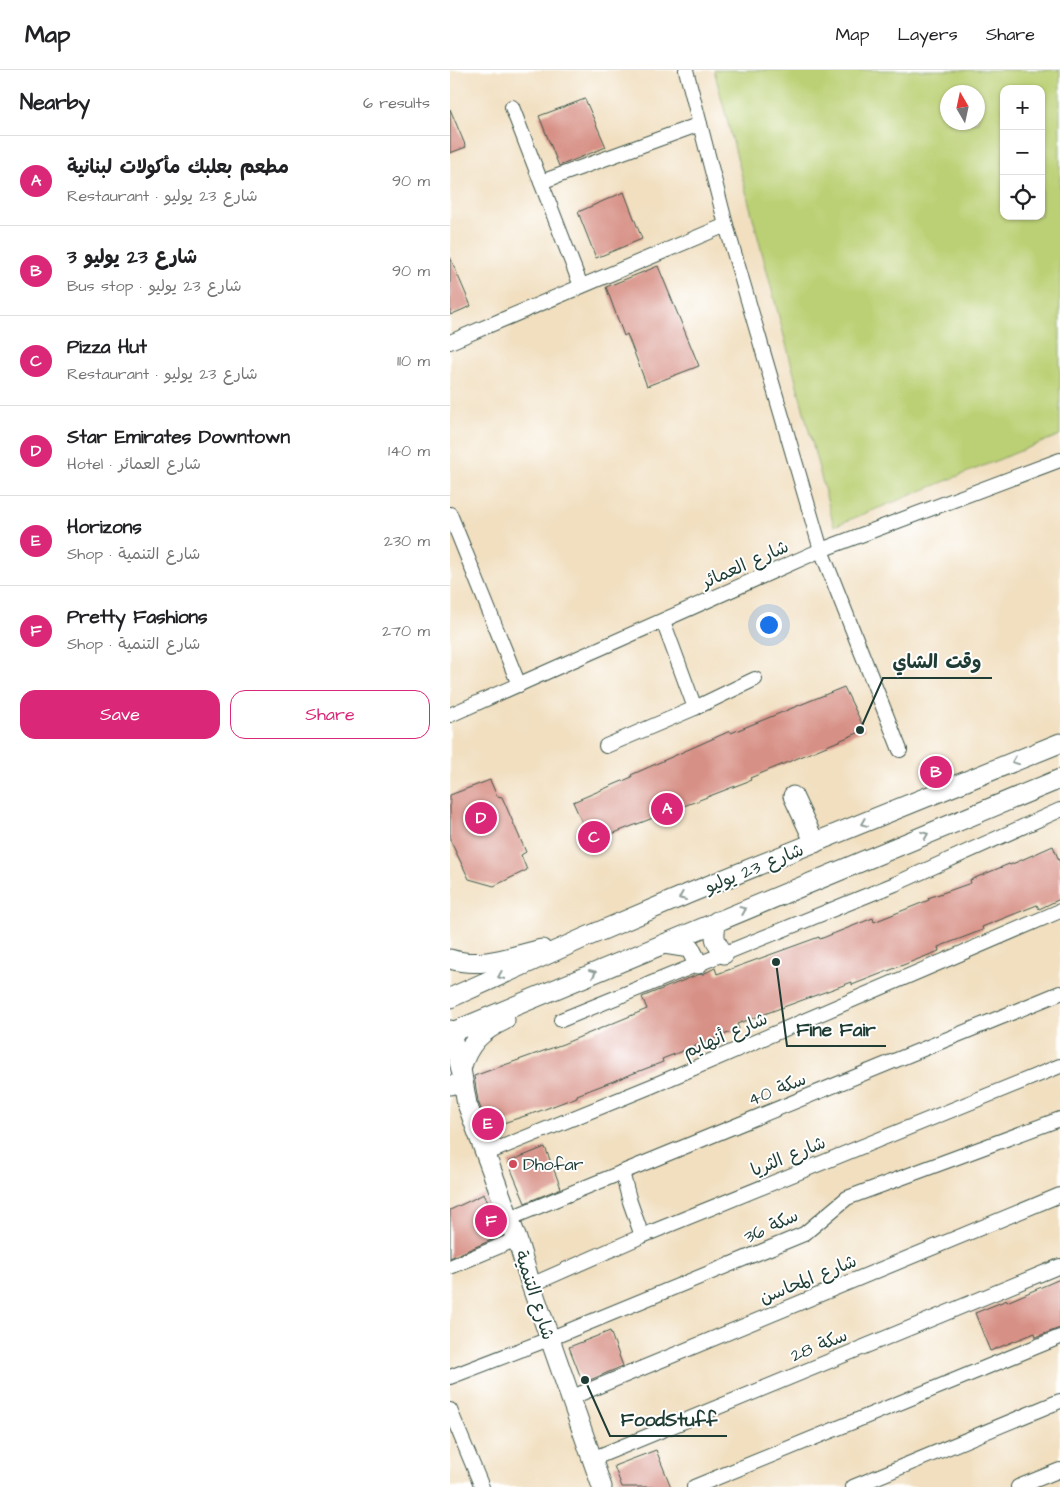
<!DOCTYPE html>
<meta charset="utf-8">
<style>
body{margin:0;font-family:"Architects Daughter","Playpen Sans Arabic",sans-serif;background:#f6f6f6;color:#202124}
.controls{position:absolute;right:15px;top:15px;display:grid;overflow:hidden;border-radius:10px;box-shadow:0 1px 4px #0004}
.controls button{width:45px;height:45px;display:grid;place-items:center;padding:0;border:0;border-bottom:1px solid #e0e0e0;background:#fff;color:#202124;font:25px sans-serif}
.compass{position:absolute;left:490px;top:15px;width:45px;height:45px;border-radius:50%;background:#fff;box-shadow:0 1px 4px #0004;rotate:351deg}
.you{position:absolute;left:318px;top:554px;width:18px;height:18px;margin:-12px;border:4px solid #fff;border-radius:50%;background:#1a73e8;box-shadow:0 0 0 8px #1a73e833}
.badge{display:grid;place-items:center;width:32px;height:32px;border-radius:50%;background:#db2777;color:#fff;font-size:16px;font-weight:700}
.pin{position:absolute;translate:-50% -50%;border:2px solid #fff;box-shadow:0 1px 5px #0006}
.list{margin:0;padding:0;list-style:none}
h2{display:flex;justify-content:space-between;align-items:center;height:65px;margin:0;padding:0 20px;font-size:21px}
h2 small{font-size:16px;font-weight:400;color:#757577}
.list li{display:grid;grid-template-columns:32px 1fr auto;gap:15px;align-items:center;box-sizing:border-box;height:90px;padding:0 20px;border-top:1px solid #e0e0e0}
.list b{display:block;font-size:19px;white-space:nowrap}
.list p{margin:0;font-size:16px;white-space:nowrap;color:#757577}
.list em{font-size:16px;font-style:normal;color:#757577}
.actions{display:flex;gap:10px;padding:15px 20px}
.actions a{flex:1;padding:11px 0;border:1px solid #db2777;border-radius:15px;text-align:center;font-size:18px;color:#db2777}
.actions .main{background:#db2777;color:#fff}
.icon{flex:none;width:28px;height:28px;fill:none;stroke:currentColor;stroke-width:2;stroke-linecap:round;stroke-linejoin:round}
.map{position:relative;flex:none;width:610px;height:1417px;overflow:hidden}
header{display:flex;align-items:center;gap:30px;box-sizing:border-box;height:70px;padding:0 25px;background:#fff;border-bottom:1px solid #e0e0e0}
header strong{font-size:24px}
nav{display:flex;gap:28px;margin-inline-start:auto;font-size:18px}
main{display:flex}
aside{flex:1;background:#fff}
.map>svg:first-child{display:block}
.green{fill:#bbd074;stroke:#6d8654;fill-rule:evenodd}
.building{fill:#d79085}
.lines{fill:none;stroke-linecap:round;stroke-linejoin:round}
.street-casing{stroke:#3e5549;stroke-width:16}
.secondary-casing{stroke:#3e5549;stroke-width:21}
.street{stroke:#fff;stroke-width:14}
.secondary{stroke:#fff;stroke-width:19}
.oneway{stroke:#8f9e9a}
.poi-dot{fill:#d1495b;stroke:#fff;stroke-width:2}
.labels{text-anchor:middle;stroke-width:4;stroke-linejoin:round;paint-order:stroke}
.street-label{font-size:18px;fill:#1f3d34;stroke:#fff}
.poi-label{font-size:18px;fill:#1f3d34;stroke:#fff;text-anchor:start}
.leader{fill:none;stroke:#1f3d34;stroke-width:2}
.callout-dot{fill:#1f3d34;stroke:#fff;stroke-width:2}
.callout-label{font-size:19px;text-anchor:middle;font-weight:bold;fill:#1f3d34;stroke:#fff;stroke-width:4;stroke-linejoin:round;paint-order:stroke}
</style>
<header>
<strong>Map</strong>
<nav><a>Map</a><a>Layers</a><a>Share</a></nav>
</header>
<main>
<aside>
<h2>Nearby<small>6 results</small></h2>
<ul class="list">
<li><span class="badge">A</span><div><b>مطعم بعلبك مأكولات لبنانية</b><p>Restaurant · شارع 23 يوليو</p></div><em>90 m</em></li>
<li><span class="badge">B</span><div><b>شارع 23 يوليو 3</b><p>Bus stop · شارع 23 يوليو</p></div><em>90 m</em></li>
<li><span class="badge">C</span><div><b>Pizza Hut</b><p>Restaurant · شارع 23 يوليو</p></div><em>110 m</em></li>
<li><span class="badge">D</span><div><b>Star Emirates Downtown</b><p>Hotel · شارع العمائر</p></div><em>140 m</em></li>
<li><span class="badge">E</span><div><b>Horizons</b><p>Shop · شارع التنمية</p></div><em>230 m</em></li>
<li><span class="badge">F</span><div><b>Pretty Fashions</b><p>Shop · شارع التنمية</p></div><em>270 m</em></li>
</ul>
<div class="actions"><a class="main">Save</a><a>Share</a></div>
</aside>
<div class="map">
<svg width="610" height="1417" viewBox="0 0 610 1417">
<rect width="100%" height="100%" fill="#fff"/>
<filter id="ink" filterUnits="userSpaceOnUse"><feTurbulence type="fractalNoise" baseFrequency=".02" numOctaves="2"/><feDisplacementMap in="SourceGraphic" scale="10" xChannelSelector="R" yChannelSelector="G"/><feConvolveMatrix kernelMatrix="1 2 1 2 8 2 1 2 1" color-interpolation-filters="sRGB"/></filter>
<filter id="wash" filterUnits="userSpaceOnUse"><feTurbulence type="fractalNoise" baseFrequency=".0096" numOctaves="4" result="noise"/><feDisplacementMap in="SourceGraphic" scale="20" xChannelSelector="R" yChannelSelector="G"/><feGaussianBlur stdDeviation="1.12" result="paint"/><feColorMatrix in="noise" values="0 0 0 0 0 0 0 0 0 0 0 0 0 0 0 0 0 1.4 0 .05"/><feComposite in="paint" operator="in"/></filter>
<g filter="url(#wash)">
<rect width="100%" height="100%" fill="#f1dfc0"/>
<!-- green -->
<path class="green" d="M264,0H610V365L384,456ZM554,19H591V146H554ZM498,22H528V52H498Z"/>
<g id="blocks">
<!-- building -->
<g class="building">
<polygon points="135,29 156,77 109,96 89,46"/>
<polygon points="0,39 16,77 0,83"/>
<polygon points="174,122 192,169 146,188 128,142"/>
<polygon points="0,187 21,236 0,245"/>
<polygon points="208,196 249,296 197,316 177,264 174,266 156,217"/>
<polygon points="394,617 415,660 300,708 301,710 141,772 123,732 182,707 181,705 280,661 281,663"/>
<polygon points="40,710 47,726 52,727 76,782 71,785 77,800 44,816 19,809 0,770 0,725"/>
<polygon points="603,776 610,793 610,829 589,839 587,835 532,857 533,860 488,877 489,881 402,915 402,912 287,954 289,959 212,989 213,992 127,1025 127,1027 87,1042 38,1058 28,1031 24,1006 113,974 197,939 192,927 247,905 253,904 265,898 267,904 369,867 370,869 423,848 424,852 479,830 478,828 521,813 520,810 559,794 560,795"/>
<polygon points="95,1077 111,1118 75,1133 58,1092"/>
<polygon points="34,1124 53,1165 0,1188 0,1140"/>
<polygon points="610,1209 610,1258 586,1267 585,1263 540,1281 525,1243 557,1230 557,1232"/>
<polygon points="160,1261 173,1296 133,1313 119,1277"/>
<polygon points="206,1380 221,1417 172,1417 164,1396"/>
</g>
</g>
</g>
<g filter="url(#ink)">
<use href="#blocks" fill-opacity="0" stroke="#3e5549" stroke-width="1"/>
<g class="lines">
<defs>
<g id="street">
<polyline points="236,0 276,155 371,480 450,680"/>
<polyline points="62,37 131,216"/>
<polyline points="91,112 250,54"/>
<polyline points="0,272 276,155"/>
<polyline points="0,444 69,615"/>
<polyline points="213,551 245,638"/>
<polyline points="0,645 371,480 610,390"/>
<polyline points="156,676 245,638 305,609"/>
<polyline points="111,950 445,814 610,740"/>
<polyline points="35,1084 202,1016 610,841"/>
<polyline points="172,1102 180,1132 192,1166"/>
<polyline points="58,1149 610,923"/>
<polyline points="0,1197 67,1169"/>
<polyline points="81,1215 192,1166 610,996"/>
<polyline points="0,1307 99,1269 354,1164 397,1128 610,1049"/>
<polyline points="120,1328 610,1125"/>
<polyline points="0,1340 32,1417"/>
<polyline points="142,1389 610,1196"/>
<polyline points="244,1417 610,1267"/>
<polyline points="403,1417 610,1331"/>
<polyline points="568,1417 610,1400"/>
</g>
<g id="secondary">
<polyline points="343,726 365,773"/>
<path d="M267,851C263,867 264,871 274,884"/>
<polyline points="214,874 240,878 248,894"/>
<path d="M0,889C31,899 62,886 92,879"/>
<polyline points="0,928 134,868 240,823 610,673"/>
<polyline points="0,960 11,999 17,1034 67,1169 81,1215 152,1417"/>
<polyline points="0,963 610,709"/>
<path d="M11,999C18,974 31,961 55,950"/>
<polyline points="0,1015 1,1015"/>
</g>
</defs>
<!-- street casing -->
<use href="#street" class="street-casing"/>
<!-- secondary casing -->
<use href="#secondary" class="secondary-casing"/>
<!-- street -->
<use href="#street" class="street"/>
<!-- secondary -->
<use href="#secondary" class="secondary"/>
</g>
<!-- one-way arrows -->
<defs><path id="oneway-chevron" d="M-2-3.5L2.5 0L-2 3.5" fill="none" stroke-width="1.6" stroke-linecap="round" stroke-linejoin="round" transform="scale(1.25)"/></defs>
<g class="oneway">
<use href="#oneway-chevron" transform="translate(565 691) rotate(158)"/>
<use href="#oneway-chevron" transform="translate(414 753) rotate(158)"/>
<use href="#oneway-chevron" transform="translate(475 765) rotate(-22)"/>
<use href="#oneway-chevron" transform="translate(232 827) rotate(157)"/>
<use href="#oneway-chevron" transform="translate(293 840) rotate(-22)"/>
<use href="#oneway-chevron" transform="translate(143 903) rotate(-23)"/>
<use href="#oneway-chevron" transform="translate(51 906) rotate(157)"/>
</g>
</g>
<!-- markers -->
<circle class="poi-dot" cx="63" cy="1094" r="5"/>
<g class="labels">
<!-- street labels -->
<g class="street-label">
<text transform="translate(295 494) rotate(-24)" y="6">شارع العمائر</text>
<text transform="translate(304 798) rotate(-22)" y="6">شارع 23 يوليو</text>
<text transform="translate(275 965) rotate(-23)" y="6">شارع أنهايم</text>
<text transform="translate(327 1019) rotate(-22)" y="6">سكة 40</text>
<text transform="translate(338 1086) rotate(-22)" y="6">شارع الثريا</text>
<text transform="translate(321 1156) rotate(-25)" y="6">سكة 36</text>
<text transform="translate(358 1209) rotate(-22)" y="6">شارع المحاسن</text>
<text transform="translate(85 1225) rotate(72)" y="6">شارع التنمية</text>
<text transform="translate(369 1275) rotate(-22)" y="6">سكة 28</text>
</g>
<!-- poi labels -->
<g class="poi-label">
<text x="73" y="1100">Dhofar</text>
</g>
</g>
<!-- callouts -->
<path class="leader" d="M410 660L433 608H542M326 892L337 976H436M135 1310L160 1366H277"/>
<g class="callout-dot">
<circle cx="410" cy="660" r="5"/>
<circle cx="326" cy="892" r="5"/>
<circle cx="135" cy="1310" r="5"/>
</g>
<g class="callout-label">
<text x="487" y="598">وقت الشاي</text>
<text x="386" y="966">Fine Fair</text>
<text x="219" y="1356">FoodStuff</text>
</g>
</svg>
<div class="controls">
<button>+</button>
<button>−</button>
<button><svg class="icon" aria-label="locate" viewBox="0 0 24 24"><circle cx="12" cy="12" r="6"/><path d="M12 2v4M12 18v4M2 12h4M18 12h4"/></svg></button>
</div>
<svg class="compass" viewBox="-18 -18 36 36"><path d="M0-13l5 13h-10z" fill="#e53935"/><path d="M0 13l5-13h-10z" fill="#757577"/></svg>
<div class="you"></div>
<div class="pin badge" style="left:217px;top:739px">A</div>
<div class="pin badge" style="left:486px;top:702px">B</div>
<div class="pin badge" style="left:144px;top:767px">C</div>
<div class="pin badge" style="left:31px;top:748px">D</div>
<div class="pin badge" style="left:38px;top:1054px">E</div>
<div class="pin badge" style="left:41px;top:1151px">F</div>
</div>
</main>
